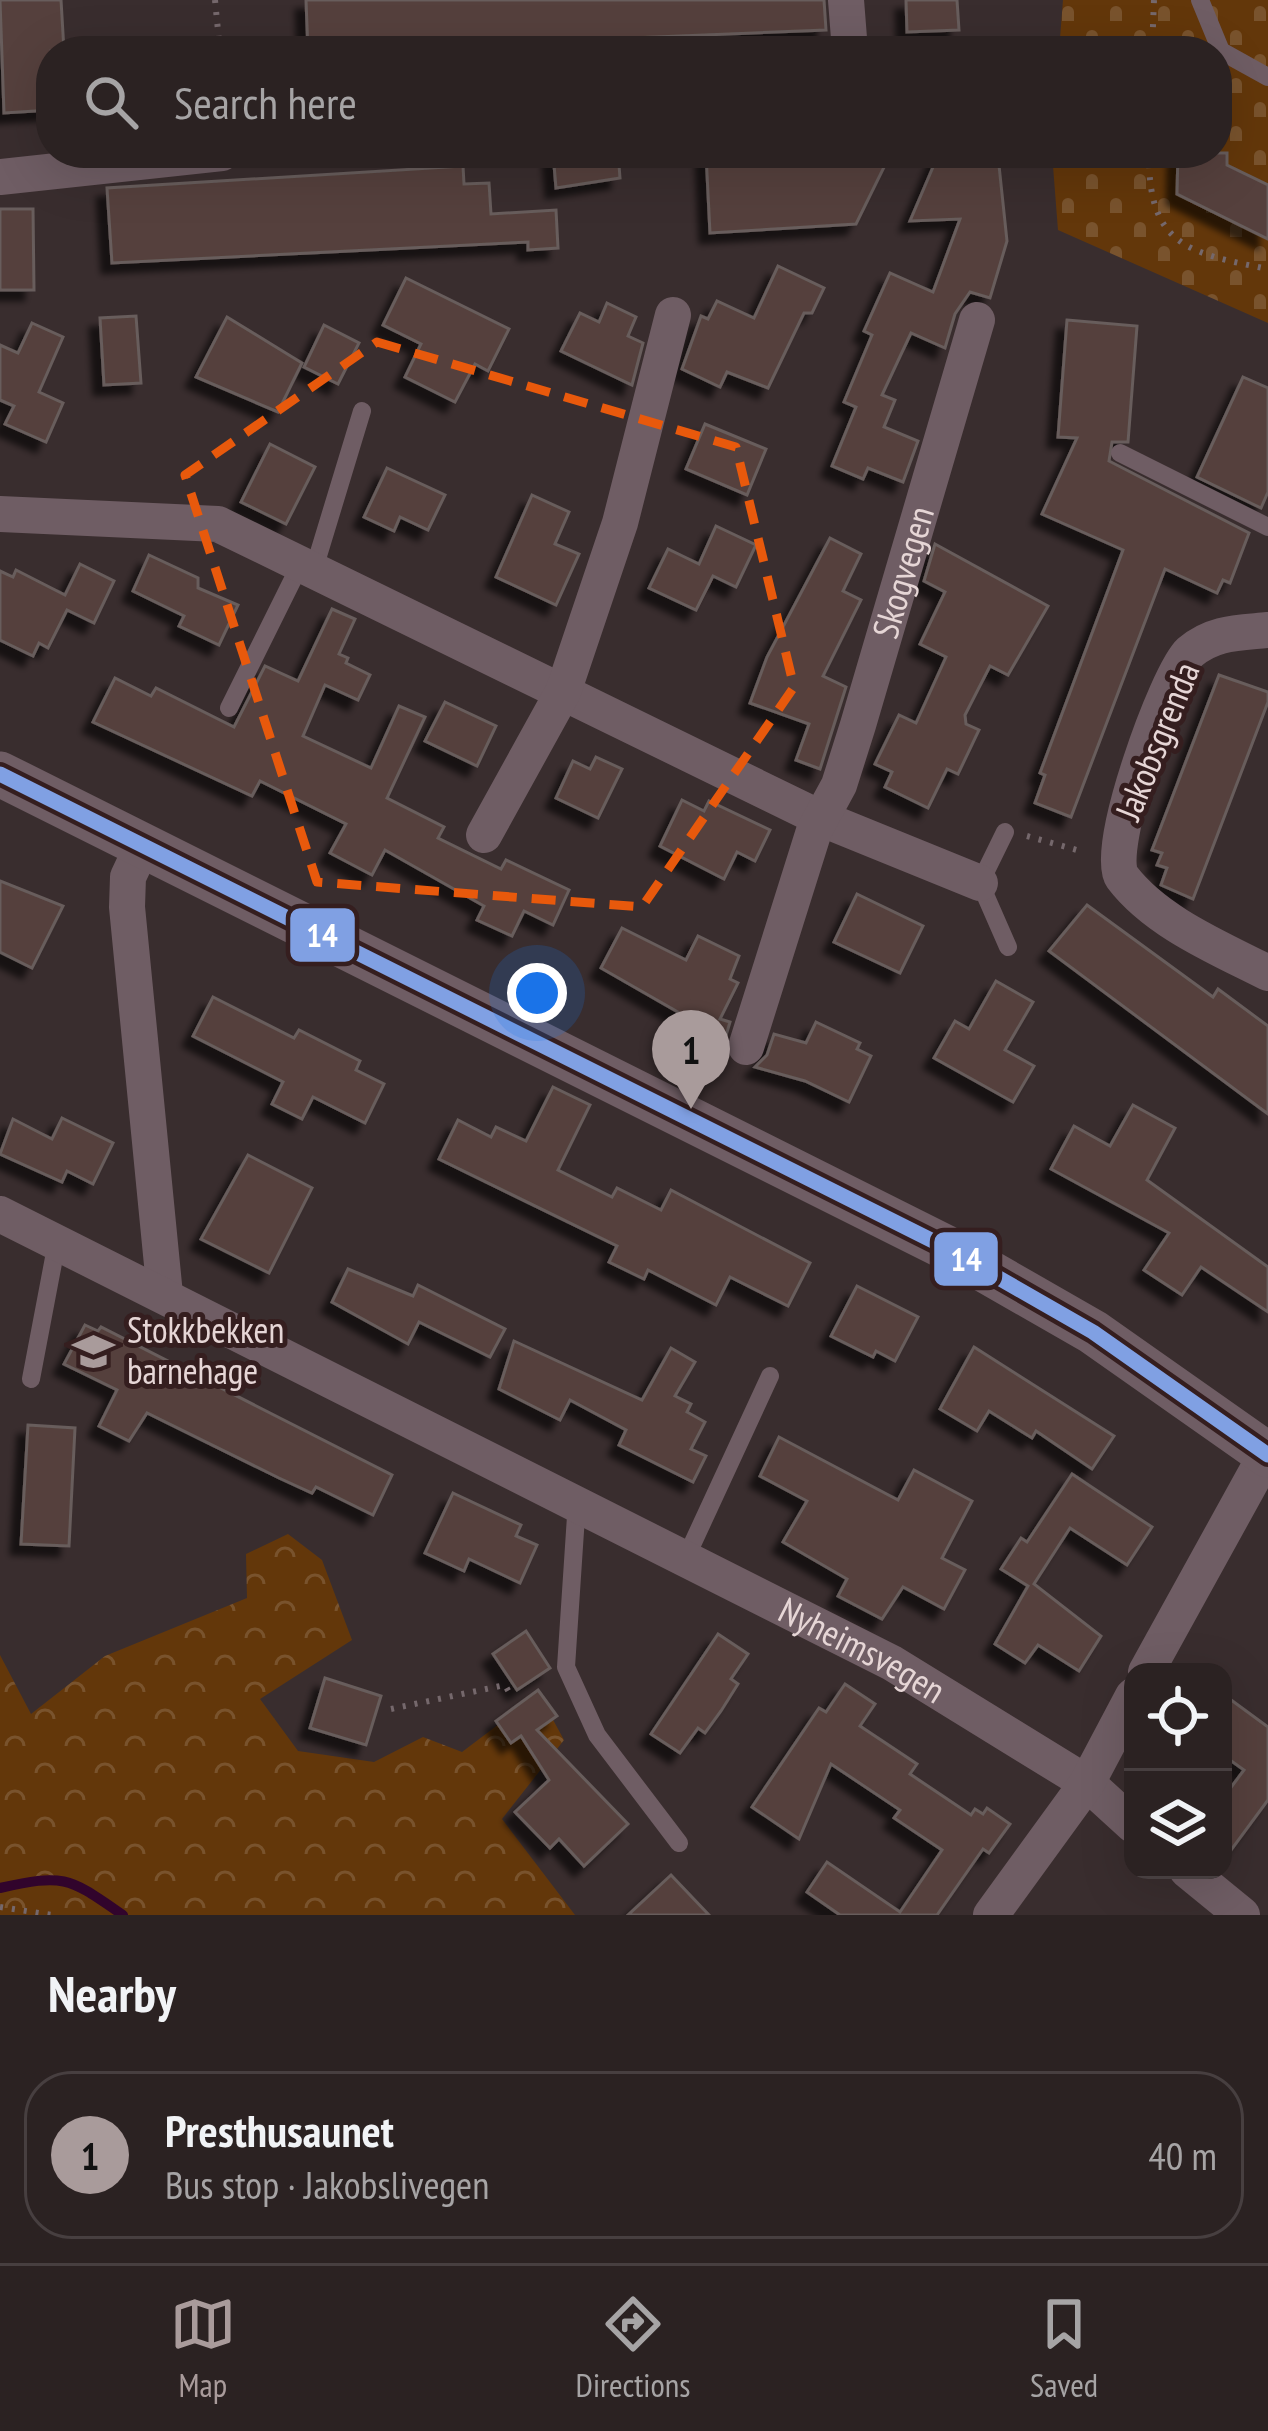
<!DOCTYPE html>
<meta charset="utf-8">
<style>
body{margin:0;font-family:"PT Sans Narrow",sans-serif;background:#332a2a;color:#f1f3f6}
.controls{position:absolute;right:36px;bottom:36px;display:grid;overflow:hidden;border-radius:24px;box-shadow:0 12px 48px #0002}
.controls button{width:108px;height:108px;display:grid;place-items:center;padding:0;border:0;border-bottom:3px solid #473f40;background:#2b2222;color:#f1f3f6;font:60px sans-serif}
.you{position:absolute;left:537px;top:993px;width:42px;height:42px;margin:-30px;border:9px solid #fff;border-radius:50%;background:#1a73e8;box-shadow:0 0 0 18px #1a73e833}
.badge{display:grid;place-items:center;width:78px;height:78px;border-radius:50%;background:#a99b9b;color:#111;font-size:39px;font-weight:700}
.pin{position:absolute;translate:-50% -99px;filter:drop-shadow(0 3px 6px #0008)}
.pin::after{content:'';position:absolute;top:63px;width:42px;height:36px;background:inherit;clip-path:polygon(0 0,100% 0,50% 100%)}
.list{margin:0;padding:0;list-style:none}
h2{display:flex;justify-content:space-between;align-items:center;height:156px;margin:0;padding:0 48px;font-size:51px}
h2 small{font-size:39px;font-weight:400;color:#a6a4a5}
.list li{display:grid;grid-template-columns:78px 1fr auto;gap:36px;align-items:center;box-sizing:border-box;height:168px;margin:0 24px 24px;padding:0 24px;border:3px solid #473f40;border-radius:48px}
.list b{display:block;font-size:45px;white-space:nowrap}
.list p{margin:0;font-size:39px;white-space:nowrap;color:#a6a4a5}
.list em{font-size:39px;font-style:normal;color:#a6a4a5}
.icon{flex:none;width:66px;height:66px;fill:none;stroke:currentColor;stroke-width:2;stroke-linecap:round;stroke-linejoin:round}
.map{position:relative;flex:none;width:1268px;height:1915px;overflow:hidden}
.search{position:absolute;background:#2b2222;box-shadow:0 12px 48px #0002;left:36px;right:36px;top:36px;height:132px;display:flex;align-items:center;gap:30px;box-sizing:border-box;padding:0 42px;border-radius:48px;color:#a6a4a5;font-size:45px}
.sheet{height:348px;background:#2b2222}
nav{display:flex;justify-content:space-around;align-items:center;box-sizing:border-box;height:168px;border-top:3px solid #473f40;background:#2b2222;font-size:33px;color:#a6a4a5}
nav a{display:grid;justify-items:center;gap:6px}
nav .on{color:#a99b9b}
.map>svg:first-child{display:block}
.forest{fill:url(#forest-crowns)}
.cemetery{fill:url(#cemetery-stones)}
.lines{fill:none;stroke-linecap:round;stroke-linejoin:round}
.stream{stroke:#31042c;stroke-width:10}
.building{fill:#55413c;stroke:#675d5c;stroke-width:3;filter:url(#shadow)}
.path{stroke:#75686c;stroke-width:6;stroke-dasharray:3 9;stroke-linecap:butt}
.service{stroke:#6f5d64;stroke-width:18}
.minor{stroke:#6f5d64;stroke-width:36}
.tertiary{stroke:#6f5d64;stroke-width:45}
.bus-1-casing{stroke:#351e1f;stroke-width:24}
.bus-1{stroke:#80a0e3;stroke-width:15}
.marked{fill:none;stroke:#e8590c;stroke-width:9;stroke-dasharray:24 15;stroke-linejoin:round}
.labels{text-anchor:middle;stroke-width:10;stroke-linejoin:round;paint-order:stroke}
.street-label{font-size:36px;fill:#e6d6d6;stroke:#351e1f}
.poi-label{font-size:36px;fill:#e6d6d6;stroke:#351e1f;text-anchor:start}
.line-badge{stroke:#351e1f;stroke-width:4.5}
.badge-label{font-size:33px;text-anchor:middle;font-weight:bold;fill:#fff}
</style>
<div class="map">
<svg width="1268" height="1915" viewBox="0 0 1268 1915">
<defs>
<pattern id="forest-crowns" width="20" height="18" patternUnits="userSpaceOnUse" patternTransform="scale(3)"><rect width="20" height="18" fill="#63370a"/><path d="M2 6a3 3 0 1 1 6 0M12 15a3 3 0 1 1 6 0" fill="none" stroke="#79532d"/></pattern>
<pattern id="cemetery-stones" width="16" height="16" patternUnits="userSpaceOnUse" patternTransform="scale(3)"><rect width="16" height="16" fill="#63370a"/><path d="M2 7V4a2 2 0 0 1 4 0v3zM10 15v-3a2 2 0 0 1 4 0v3z" fill="#79532d"/></pattern>
<filter id="shadow"><feDropShadow dx="-10" dy="10" stdDeviation="3" flood-color="#0009"/></filter>
</defs>
<rect width="100%" height="100%" fill="#392d2e"/>
<!-- forest -->
<polygon class="forest" points="288,1534 322,1560 352,1640 260,1699 298,1751 374,1762 423,1737 462,1752 539,1694 564,1740 502,1819 575,1915 0,1915 0,1655 31,1714 105,1656 247,1598 246,1554"/>
<!-- cemetery -->
<polygon class="cemetery" points="1063,0 1268,0 1268,323 1058,230 1052,153 1217,153 1217,51 1059,51"/>
<g class="lines">
<!-- stream -->
<path class="stream" d="M0,1888C66,1873 69,1878 123,1915"/>
</g>
<!-- building -->
<g class="building">
<polygon points="0,0 61,0 64,51 51,51 51,110 4,113"/>
<polygon points="306,0 824,0 826,30 308,51"/>
<polygon points="906,0 957,0 959,30 907,32"/>
<polygon points="553,153 618,153 620,178 556,188"/>
<polygon points="706,153 891,153 856,224 710,233"/>
<polygon points="939,153 998,156 1007,241 990,298 970,292 955,314 945,348 911,333 882,395 895,400 884,427 918,441 903,482 868,468 863,479 832,466 856,407 844,402 872,335 864,331 890,273 933,292 960,219 910,221"/>
<polygon points="1178,153 1227,153 1227,165 1268,185 1268,239 1177,194"/>
<polygon points="463,166 464,184 489,183 491,214 556,210 558,248 528,250 528,242 112,263 107,188"/>
<polygon points="0,209 33,209 34,290 0,290"/>
<polygon points="778,266 824,288 812,313 804,313 768,388 727,372 720,387 682,369 701,316 708,319 717,301 754,318"/>
<polygon points="406,278 509,329 488,371 475,364 455,402 405,377 421,344 383,325"/>
<polygon points="607,303 636,317 628,336 643,343 632,385 561,351 580,313 599,322"/>
<polygon points="136,316 141,383 104,385 100,318"/>
<polygon points="227,317 302,363 278,412 196,377"/>
<polygon points="1067,320 1137,326 1128,442 1112,442 1109,461 1249,533 1230,583 1223,580 1217,593 1165,569 1071,817 1035,803 1045,775 1040,773 1123,550 1042,514 1077,438 1058,437"/>
<polygon points="32,323 63,337 39,392 63,403 46,442 5,424 14,406 0,400 0,345 18,353"/>
<polygon points="324,325 359,343 338,384 304,367"/>
<polygon points="1243,377 1268,388 1268,492 1261,508 1197,477"/>
<polygon points="705,424 766,449 747,495 686,469"/>
<polygon points="270,444 315,467 286,524 241,502"/>
<polygon points="387,468 445,495 428,530 400,517 394,531 364,517"/>
<polygon points="532,495 569,512 555,544 579,554 556,605 496,577"/>
<polygon points="716,526 756,545 736,587 713,576 696,610 649,588 668,549 699,564"/>
<polygon points="830,538 861,554 843,591 861,600 823,676 846,687 820,769 796,760 809,724 750,703 767,657"/>
<polygon points="935,544 1048,606 1008,675 990,666 965,715 966,724 979,730 958,774 947,769 928,808 885,787 892,772 875,764 899,715 916,723 946,657 920,644 945,592 924,581"/>
<polygon points="149,555 198,578 198,588 238,605 219,645 179,626 184,616 133,591"/>
<polygon points="80,564 114,581 94,623 67,610 48,648 39,643 33,656 0,640 0,571 13,577 16,570 65,595"/>
<polygon points="332,609 355,619 339,654 348,658 346,663 370,675 358,700 325,685 303,736 371,768 399,706 425,717 387,798 444,827 438,838 501,869 506,860 569,890 553,925 524,911 512,936 477,920 484,906 385,850 372,875 330,853 346,824 260,781 252,796 93,722 115,678 151,696 156,688 234,727 265,666 298,681"/>
<polygon points="1219,675 1268,692 1268,702 1193,899 1161,885 1167,868 1157,865 1162,853 1152,850"/>
<polygon points="445,702 496,726 477,766 425,741"/>
<polygon points="596,757 622,769 598,818 556,798 573,761 590,769"/>
<polygon points="682,800 704,811 709,801 770,830 755,861 737,852 724,879 660,846"/>
<polygon points="0,881 63,906 32,968 0,952"/>
<polygon points="857,894 923,926 900,973 834,942"/>
<polygon points="1087,905 1213,997 1218,989 1268,1026 1268,1114 1049,951"/>
<polygon points="622,928 686,960 698,936 739,956 730,979 738,983 720,1019 730,1022 725,1039 601,968"/>
<polygon points="996,981 1033,1002 1005,1050 1034,1066 1013,1102 934,1058 955,1021 969,1029"/>
<polygon points="213,997 294,1038 299,1030 360,1061 356,1070 384,1084 365,1123 313,1097 302,1119 272,1104 283,1082 193,1036"/>
<polygon points="816,1022 860,1043 857,1049 871,1056 849,1102 805,1081 755,1067 767,1055 774,1034 806,1043"/>
<polygon points="553,1087 590,1105 558,1170 612,1197 617,1188 661,1210 671,1190 810,1263 788,1306 730,1277 716,1305 648,1270 644,1279 609,1262 617,1246 439,1159 458,1120 491,1137 496,1127 526,1141"/>
<polygon points="1133,1105 1175,1128 1147,1180 1268,1267 1268,1312 1201,1267 1182,1295 1144,1270 1169,1233 1051,1169 1074,1126 1110,1146"/>
<polygon points="62,1118 113,1143 93,1184 67,1171 62,1182 0,1154 13,1119 52,1139"/>
<polygon points="248,1155 312,1188 269,1273 201,1239"/>
<polygon points="348,1269 413,1296 418,1285 505,1329 490,1357 419,1322 408,1344 332,1302"/>
<polygon points="857,1286 918,1317 895,1361 876,1351 873,1357 831,1336"/>
<polygon points="85,1325 98,1331 101,1327 392,1475 373,1515 316,1487 312,1493 279,1478 147,1413 129,1441 99,1426 117,1390 64,1364"/>
<polygon points="514,1341 642,1400 671,1348 695,1362 675,1396 691,1404 687,1412 705,1422 691,1449 706,1456 693,1482 619,1445 626,1430 570,1400 560,1420 499,1389"/>
<polygon points="974,1347 1114,1436 1092,1469 1036,1431 1032,1438 989,1411 977,1431 940,1409"/>
<polygon points="28,1425 75,1428 69,1546 21,1544"/>
<polygon points="779,1437 898,1500 914,1470 972,1501 942,1558 965,1570 944,1609 903,1587 882,1619 838,1596 847,1579 783,1542 807,1501 760,1476"/>
<polygon points="1072,1474 1152,1527 1127,1565 1070,1528 1034,1584 1101,1636 1079,1671 1038,1645 1025,1663 995,1644 1028,1586 1001,1569 1021,1538 1027,1542"/>
<polygon points="453,1493 521,1525 516,1536 537,1545 520,1583 469,1559 464,1571 425,1553"/>
<polygon points="526,1631 550,1668 517,1690 493,1654"/>
<polygon points="718,1634 748,1654 731,1679 738,1684 721,1711 705,1733 698,1728 680,1753 651,1734"/>
<polygon points="325,1678 381,1696 366,1745 310,1728"/>
<polygon points="845,1684 875,1704 860,1726 917,1764 910,1774 971,1815 975,1809 983,1814 987,1808 1010,1824 989,1853 983,1849 937,1915 840,1915 807,1892 827,1862 900,1912 942,1850 894,1818 900,1810 831,1764 799,1839 752,1807 819,1708 826,1712"/>
<polygon points="538,1690 557,1716 537,1730 628,1824 584,1866 559,1839 550,1848 515,1812 549,1780 521,1736 511,1743 496,1721"/>
<polygon points="1223,1694 1268,1727 1268,1800 1223,1861 1223,1798 1244,1770 1223,1755"/>
<polygon points="671,1875 709,1915 628,1915"/>
</g>
<g class="lines">
<!-- path -->
<g class="path">
<polyline points="215,0 220,51"/>
<polyline points="1152,51 1154,0"/>
<path d="M1149,153C1148,245 1187,253 1268,269"/>
<polyline points="1027,836 1084,852"/>
<polyline points="391,1709 505,1685 510,1694"/>
<polyline points="0,1907 52,1915"/>
</g>
<!-- service -->
<g class="service">
<polyline points="1200,0 1221,51 1268,77"/>
<polyline points="1120,453 1268,527"/>
<polyline points="314,569 362,411"/>
<polyline points="229,708 301,563"/>
<polyline points="1005,832 980,883 1008,947"/>
<polyline points="31,1379 57,1242"/>
<polyline points="577,1501 566,1667 597,1735 679,1843"/>
<polyline points="684,1562 770,1376"/>
</g>
<!-- minor -->
<g class="minor">
<polyline points="846,0 850,51"/>
<polyline points="0,177 222,153"/>
<polyline points="0,514 218,524 820,818 980,883"/>
<path d="M1268,630C1238,633 1214,632 1190,652C1167,673 1103,852 1122,877C1156,922 1219,948 1268,973"/>
<polyline points="484,835 563,692 620,523 673,315"/>
<polyline points="143,845 128,877 127,907 165,1295"/>
<path id="s1" d="M746,1047L814,831L839,785L858,725L977,320"/>
<path id="s2" d="M0,1214L892,1663L1087,1783L1133,1825"/>
<polyline points="1146,1672 1268,1451"/>
<polyline points="1187,1870 1242,1915"/>
<polyline points="991,1915 1087,1783 1133,1696"/>
</g>
<!-- tertiary -->
<polyline class="tertiary" points="0,774 943,1246 1093,1332 1268,1455"/>
<defs>
<polyline id="bus-1" points="0,774 943,1246 1093,1332 1268,1455"/>
</defs>
<!-- bus-1 casing -->
<use href="#bus-1" class="bus-1-casing"/>
<!-- bus-1 -->
<use href="#bus-1" class="bus-1"/>
</g>
<!-- marked area -->
<path class="marked" d="M377,342L736,447L794,687L642,907L317,882L185,475Z"/>
<!-- icons -->
<defs>
<symbol id="school-bare" viewBox="-9 -9 18 18"><path d="M0-5L7-2L0 1L-7-2ZM-4 1L0 2.5L4 1V4Q0 6-4 4Z" fill="#a99b9b" stroke="#351e1f" stroke-width="2.5" paint-order="stroke"/></symbol>
</defs>
<g fill-rule="evenodd">
<use href="#school-bare" x="64" y="1322" width="59" height="59"/>
</g>
<g class="labels">
<!-- street labels -->
<g class="street-label">
<text dy="13" stroke="none"><textPath href="#s1" startOffset="501">Skogvegen</textPath></text>
<text transform="translate(1157 741) rotate(-68)" y="13">Jakobsgrenda</text>
<text dy="13" stroke="none"><textPath href="#s2" startOffset="966">Nyheimsvegen</textPath></text>
</g>
<!-- poi labels -->
<g class="poi-label">
<text x="127" y="1343">Stokkbekken<tspan x="127" dy="41">barnehage</tspan></text>
</g>
</g>
<g class="line-badge">
<rect x="288" y="906" width="69" height="58" rx="12" fill="#80a0e3"/>
<rect x="932" y="1230" width="68" height="58" rx="12" fill="#80a0e3"/>
</g>
<g class="badge-label">
<text x="322" y="947">14</text>
<text x="966" y="1271">14</text>
</g>
</svg>
<div class="controls">
<button><svg class="icon" aria-label="locate" viewBox="0 0 24 24"><circle cx="12" cy="12" r="6"/><path d="M12 2v4M12 18v4M2 12h4M18 12h4"/></svg></button>
<button><svg class="icon" aria-label="layers" viewBox="0 0 24 24"><path d="M12 4l9 5-9 5-9-5zM3 14l9 5 9-5"/></svg></button>
</div>
<div class="you"></div>
<div class="pin badge" style="left:691px;top:1109px">1</div>
<div class="search"><svg class="icon" aria-label="search" viewBox="0 0 24 24"><circle cx="10" cy="10" r="6"/><path d="M15 15l6 6"/></svg>Search here</div>
</div>
<section class="sheet">
<h2>Nearby<small></small></h2>
<ul class="list">
<li><span class="badge">1</span><div><b>Presthusaunet</b><p>Bus stop · Jakobslivegen</p></div><em>40 m</em></li>
</ul>
</section>
<nav>
<a class="on"><svg class="icon" aria-label="map" viewBox="0 0 24 24"><path d="M3 6l6-2 6 2 6-2v14l-6 2-6-2-6 2zM9 4v14M15 6v14"/></svg>Map</a>
<a><svg class="icon" aria-label="directions" viewBox="0 0 24 24"><path d="M12 3l9 9-9 9-9-9zM9 14v-3h6M13 9l2 2-2 2"/></svg>Directions</a>
<a><svg class="icon" aria-label="saved" viewBox="0 0 24 24"><path d="M7 4h10v16l-5-4-5 4z"/></svg>Saved</a>
</nav>
